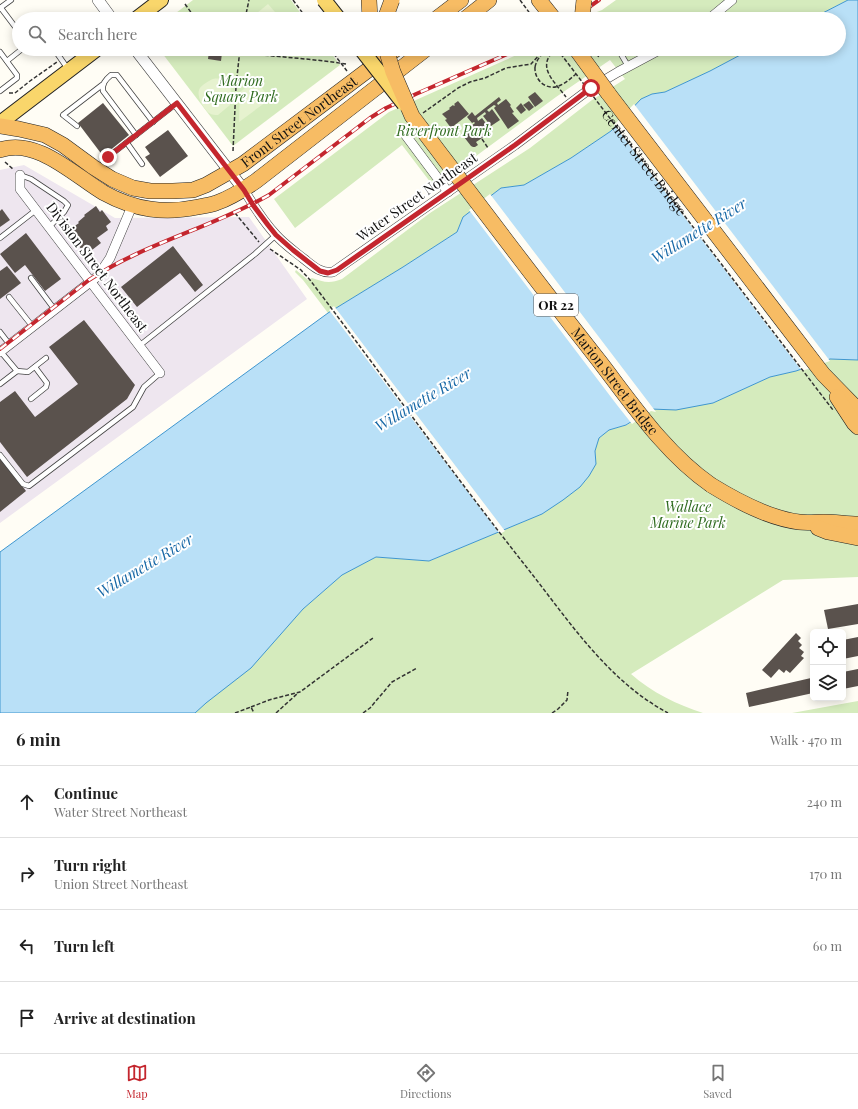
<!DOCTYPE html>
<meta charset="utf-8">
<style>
body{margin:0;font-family:"Playfair Display",serif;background:#f2f2f2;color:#222}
.controls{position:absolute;right:12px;bottom:12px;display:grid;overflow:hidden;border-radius:6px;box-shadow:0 2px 10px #0003}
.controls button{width:36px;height:36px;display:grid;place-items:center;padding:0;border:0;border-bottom:1px solid #e0e0e0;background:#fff;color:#222;font:20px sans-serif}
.stop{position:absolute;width:12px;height:12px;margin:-9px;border:3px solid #c4262e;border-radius:50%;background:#fff}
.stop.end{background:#c4262e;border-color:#fff;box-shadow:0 1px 4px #0008}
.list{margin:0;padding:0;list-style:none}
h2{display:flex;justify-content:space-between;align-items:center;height:52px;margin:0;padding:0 16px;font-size:17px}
h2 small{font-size:13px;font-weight:400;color:#767676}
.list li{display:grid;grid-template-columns:26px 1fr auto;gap:12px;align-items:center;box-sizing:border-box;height:72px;padding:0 16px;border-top:1px solid #e0e0e0}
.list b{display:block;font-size:15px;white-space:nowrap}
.list p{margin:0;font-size:13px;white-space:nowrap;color:#767676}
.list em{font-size:13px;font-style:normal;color:#767676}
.icon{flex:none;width:22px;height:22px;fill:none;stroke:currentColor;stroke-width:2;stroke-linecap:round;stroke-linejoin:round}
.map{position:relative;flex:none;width:858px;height:713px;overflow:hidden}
.search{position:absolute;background:#fff;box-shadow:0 2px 10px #0003;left:12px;right:12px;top:12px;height:44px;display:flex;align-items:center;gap:10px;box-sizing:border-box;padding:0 14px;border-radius:22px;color:#767676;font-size:15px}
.sheet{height:340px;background:#fff}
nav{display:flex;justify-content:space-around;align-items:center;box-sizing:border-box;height:56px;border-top:1px solid #e0e0e0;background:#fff;font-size:11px;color:#767676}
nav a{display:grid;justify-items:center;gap:2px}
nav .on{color:#c4262e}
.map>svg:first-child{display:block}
.industrial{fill:#eee6ef}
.green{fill:#d5ebbd}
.pitch{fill:#e6f2cf}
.water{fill:#b9e0f7;stroke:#3f96cf}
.pier{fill:#fffdf5}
.building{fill:#5a524d}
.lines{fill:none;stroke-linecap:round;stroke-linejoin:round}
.service-casing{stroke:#444;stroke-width:6}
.minor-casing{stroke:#444;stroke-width:10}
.tertiary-casing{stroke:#444;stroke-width:12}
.primary-casing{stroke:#222;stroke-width:16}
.trunk-casing{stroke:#222;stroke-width:16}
.path{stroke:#333;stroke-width:1.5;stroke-dasharray:4 2;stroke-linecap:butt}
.service{stroke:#fff;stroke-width:4.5}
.minor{stroke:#fff;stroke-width:9}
.tertiary{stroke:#fff;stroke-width:11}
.primary{stroke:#f9d66b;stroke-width:14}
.trunk{stroke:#f7bc64;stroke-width:15}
.rail-casing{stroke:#c4262e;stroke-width:4}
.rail{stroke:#fff;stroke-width:2.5;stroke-dasharray:8;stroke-linecap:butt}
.primary-bridge-casing{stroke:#222;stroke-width:16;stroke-linecap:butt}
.trunk-bridge-casing{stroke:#222;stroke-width:16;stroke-linecap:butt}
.path-bridge{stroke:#333;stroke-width:1.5;stroke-dasharray:4 2;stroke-linecap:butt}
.primary-bridge{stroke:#f9d66b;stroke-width:14}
.trunk-bridge{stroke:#f7bc64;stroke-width:15}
.route{stroke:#c4262e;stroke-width:5}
.labels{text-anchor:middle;stroke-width:4;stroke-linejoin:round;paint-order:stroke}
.shield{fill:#fff;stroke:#585858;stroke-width:1}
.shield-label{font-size:13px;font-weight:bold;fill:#111}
.park-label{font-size:14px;font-style:italic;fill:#2f6b1f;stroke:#fff}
.street-label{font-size:14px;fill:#111;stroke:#fff}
.water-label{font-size:15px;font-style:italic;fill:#1768a6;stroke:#fff}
</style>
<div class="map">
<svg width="858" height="713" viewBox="0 0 858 713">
<rect width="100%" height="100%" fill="#fffdf5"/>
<!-- industrial -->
<polygon class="industrial" points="24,165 115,218 249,217 307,299 0,523 0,170"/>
<!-- green -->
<g class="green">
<polygon points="193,0 291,0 305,19 168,19"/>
<polygon points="616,0 848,0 815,17 808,19 581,19 589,15 602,10"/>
<polygon points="159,49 328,49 340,65 233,146"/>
<path d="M530,49H748L744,53L710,71L665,92L652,94L641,99L611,131L571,158L524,185L501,188L463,217L457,232L403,267L328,313L303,280L295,272L296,270L308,280L312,278C323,282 330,284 342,279L430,213L530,148L592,100L625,79L610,60L556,97L434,187L402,145L295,228L274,199L389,112Z"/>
<path d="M830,358L858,360V577L783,580L631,674C651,692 678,705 703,713H195L303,609L342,575L376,557L429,561L542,514L580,487L596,464L595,451L599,438L609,430L627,425L651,409L713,403L770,377L796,371Z"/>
<polygon points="858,701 858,713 792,713"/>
</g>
<!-- pitch -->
<g class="pitch">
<polygon points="268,4 281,19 254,19 252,17"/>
<path d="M223,78H226L231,82L230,105L218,115C215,115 212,115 209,113C204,109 195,95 200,88C202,85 210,80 213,79C216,78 219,79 223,78Z"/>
<polygon points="256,80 270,99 239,122 240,92"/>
</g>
<!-- water -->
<polygon class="water" points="848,0 858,0 858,360 830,359 796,371 770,377 713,403 676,410 651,409 626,425 609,430 599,438 595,451 596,464 589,476 580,487 563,500 542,514 429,561 376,557 342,575 303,609 251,668 206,703 195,713 0,713 0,552 328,313 403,267 457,232 463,217 501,188 524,185 571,158 611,131 641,99 652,94 665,92 710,71 744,53 748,49 839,49 839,19 808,19 815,17"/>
<!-- pier -->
<g class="pier">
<polygon points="634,104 830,361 802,371 614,125"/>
<polygon points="490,194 656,412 651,411 632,424 617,405 469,210"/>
<polygon points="334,306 505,531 500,534 329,310"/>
</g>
<!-- building -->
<g class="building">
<polygon points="209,51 222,53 221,61 208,59"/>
<polygon points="535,92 543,101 535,107 528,97"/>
<polygon points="499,97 501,100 497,103 498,105 506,99 511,105 510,106 514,112 512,113 519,121 508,129 494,108 496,106 494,105 487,110 489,112 492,109 500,120 491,126 483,116 486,114 485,112 477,118 478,121 482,118 491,130 486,133 487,135 476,142 478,145 475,147 473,147 471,146 464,137 468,134 466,130 475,123 474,122 472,123 467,117 472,112 475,116"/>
<polygon points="458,101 469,114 451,128 445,120 447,119 442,114 450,109 449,108 453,105 454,106 455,105 454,104"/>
<polygon points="529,101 534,107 529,111 523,105"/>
<polygon points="103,103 129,135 103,156 78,123"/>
<polygon points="521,103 526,110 521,114 516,108"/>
<polygon points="168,130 188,156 160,177 145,157 150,154 145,147"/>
<polygon points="96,206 100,212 102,210 111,222 106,226 108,230 97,238 101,243 92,250 90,248 84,253 79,246 77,247 68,235 71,233 69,230 79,223 78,222 85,216 84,215"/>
<polygon points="2,209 10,220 0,227 0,211"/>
<polygon points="26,233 61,279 45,291 25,265 15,273 0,254"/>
<polygon points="173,246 203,285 195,292 180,273 137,307 121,287"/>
<polygon points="7,266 21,283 0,299 0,271"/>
<polygon points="84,320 135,385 127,399 27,477 0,442 0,402 15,391 35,417 78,384 49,347"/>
<polygon points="0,457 26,491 0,512"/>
<polygon points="858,604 858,624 828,629 824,610"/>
<polygon points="796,633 801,638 798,641 802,645 799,648 804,652 801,656 804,658 790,673 786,670 784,673 779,669 771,678 762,670"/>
<polygon points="858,637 858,656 843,659 843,640"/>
<polygon points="858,669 858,686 843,689 843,672"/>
<polygon points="811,678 813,693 749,707 746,693"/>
</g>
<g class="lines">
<defs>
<g id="service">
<polyline points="0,8 11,0"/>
<polyline points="1,8 19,32"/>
<polyline points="54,49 68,69"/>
<polyline points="618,49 628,66"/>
<polyline points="0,52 17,75 17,78 0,91"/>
<polyline points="7,61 22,49"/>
<polyline points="77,126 63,115 102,85"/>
<path d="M136,135L103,91C102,84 105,80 111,75H117L153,122"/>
<polyline points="127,143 142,164"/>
<polyline points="108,157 177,103"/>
<polyline points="20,175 31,179 64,201 68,205 64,212 49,227"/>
<polyline points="0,238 36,210"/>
<polyline points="31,278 55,310"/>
<polyline points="9,297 33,327"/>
<polyline points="0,332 10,345"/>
<polyline points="139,346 255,254 276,235"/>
<polyline points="17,371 28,372 46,358"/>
<polyline points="0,384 17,371 1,352"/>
<polyline points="31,399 46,387 47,383 35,367"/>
<polyline points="0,455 23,484 29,486 133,407 144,387 160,373"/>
</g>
<g id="minor">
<polyline points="709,19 732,0"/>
<polyline points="402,128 404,133 448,192"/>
<polyline points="20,175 20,189 160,373"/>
<path d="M244,190C253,205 263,221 276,235C284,244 294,251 304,259C313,266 321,274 333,272L515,145L591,88L618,72L661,49"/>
<polyline points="0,352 98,276 110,258 132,206"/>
</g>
<g id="tertiary">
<polyline points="98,0 112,19"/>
<polyline points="135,49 244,190"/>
</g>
<g id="primary">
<polyline points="136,19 161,0"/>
<polyline points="0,123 97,49"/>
</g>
<g id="trunk">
<polyline points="369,0 370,19"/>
<polyline points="539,0 554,19"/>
<polyline points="436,19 461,0"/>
<polyline points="465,19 489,0"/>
<polyline points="608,93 823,374 858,410"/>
<path id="s1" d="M0,126L19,129L45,135L63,145L93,167L112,179L133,188L150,191H173L193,190L206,185L243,164L396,49"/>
<path d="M0,150C37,137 75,176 104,193C135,210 164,214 198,207C204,206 211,205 216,203C231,198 243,190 256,181L426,49"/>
<polyline points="837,397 854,423 858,427"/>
<path d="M711,485C737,501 768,518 799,522C807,523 816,522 824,522C835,522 847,524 858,524"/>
<polyline points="818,528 828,532 858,538"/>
</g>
</defs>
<!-- service casing -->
<use href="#service" class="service-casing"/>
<!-- minor casing -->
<use href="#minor" class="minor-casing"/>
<!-- tertiary casing -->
<use href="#tertiary" class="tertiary-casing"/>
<!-- primary casing -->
<use href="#primary" class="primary-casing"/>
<!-- trunk casing -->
<use href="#trunk" class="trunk-casing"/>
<!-- path -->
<g class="path">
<polyline points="293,0 307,19"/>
<polyline points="520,0 534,19"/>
<polyline points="185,4 195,18"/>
<polyline points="245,19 249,0"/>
<path d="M211,49C256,56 301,57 346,64"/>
<polyline points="330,49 347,71"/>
<path d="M556,49C535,66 554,81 566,97"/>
<polyline points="66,55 74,49"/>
<polyline points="598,57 602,49"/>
<path d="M535,67C537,58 542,54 549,49"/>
<polyline points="9,93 15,93 30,81 57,62"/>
<polyline points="423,113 458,88 470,82 485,78 506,68 531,64 541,53 546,49"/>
<polyline points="482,139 488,148"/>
<polyline points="233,151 236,86 240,49"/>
<polyline points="5,162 14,170"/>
<polyline points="235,213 259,242"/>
<path d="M270,249L301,270L310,280C383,376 453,474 528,569C569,621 608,681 668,713"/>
<polyline points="251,707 269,700 300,692 373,638"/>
<polyline points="235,713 251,707 254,713"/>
<polyline points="276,713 298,693"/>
<polyline points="363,713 370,708 392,682 417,668"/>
<polyline points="552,713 558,709 567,700 568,690"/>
</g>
<!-- service -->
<use href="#service" class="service"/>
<!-- minor -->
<use href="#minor" class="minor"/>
<!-- tertiary -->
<use href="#tertiary" class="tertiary"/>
<!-- primary -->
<use href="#primary" class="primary"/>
<!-- trunk -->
<use href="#trunk" class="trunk"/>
<defs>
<g id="rail">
<polyline points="572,19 599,0"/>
<path d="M0,349L89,280C145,243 211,228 269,195L370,118L386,108L416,94L519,49"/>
</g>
</defs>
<!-- rail casing -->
<use href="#rail" class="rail-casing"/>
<!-- rail -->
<use href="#rail" class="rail"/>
<defs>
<g id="primary-bridge">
<polyline points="324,0 339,19"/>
<polyline points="361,49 404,104"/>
</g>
<g id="trunk-bridge">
<polyline points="385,19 392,0"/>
<polyline points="582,19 584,0"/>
<path id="s3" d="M386,49L393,72L412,116C474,198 536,281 600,362C633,405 666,454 711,485"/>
<polyline points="576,49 608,93"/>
</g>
</defs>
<!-- primary-bridge casing -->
<use href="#primary-bridge" class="primary-bridge-casing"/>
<!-- trunk-bridge casing -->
<use href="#trunk-bridge" class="trunk-bridge-casing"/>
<!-- path-bridge -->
<g class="path-bridge">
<path id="s2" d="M557,49L833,410"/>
<path d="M535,67C534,81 548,92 561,85C566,83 571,78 576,74"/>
</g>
<!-- primary-bridge -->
<use href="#primary-bridge" class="primary-bridge"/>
<!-- trunk-bridge -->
<use href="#trunk-bridge" class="trunk-bridge"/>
</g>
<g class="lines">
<!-- route -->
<polyline class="route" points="108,157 177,103 244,190 253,205 268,225 276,235 293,250 320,271 328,273 337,270 515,145 591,88"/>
</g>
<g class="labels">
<!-- shield labels -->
<rect class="shield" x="534" y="294" width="44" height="22" rx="3"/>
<g class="shield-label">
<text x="556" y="310">OR 22</text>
</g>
<!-- park labels -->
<g class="park-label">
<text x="241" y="86">Marion<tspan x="241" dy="16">Square Park</tspan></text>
<text x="444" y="136">Riverfront Park</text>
<text x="688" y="512">Wallace<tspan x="688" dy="16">Marine Park</tspan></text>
</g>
<!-- street labels -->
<g class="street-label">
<text dy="5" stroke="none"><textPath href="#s1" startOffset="336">Front Street Northeast</textPath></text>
<text dy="5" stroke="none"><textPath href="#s2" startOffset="143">Center Street Bridge</textPath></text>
<text transform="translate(417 197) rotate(-35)" y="5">Water Street Northeast</text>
<text transform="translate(97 267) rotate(53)" y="5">Division Street Northeast</text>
<text dy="5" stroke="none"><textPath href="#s3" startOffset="406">Marion Street Bridge</textPath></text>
</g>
<!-- water labels -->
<g class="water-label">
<text transform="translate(699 231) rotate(-32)" y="5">Willamette River</text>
<text transform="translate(423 400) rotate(-31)" y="5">Willamette River</text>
<text transform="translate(145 566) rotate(-31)" y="5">Willamette River</text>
</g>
</g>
</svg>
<div class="controls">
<button><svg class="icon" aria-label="locate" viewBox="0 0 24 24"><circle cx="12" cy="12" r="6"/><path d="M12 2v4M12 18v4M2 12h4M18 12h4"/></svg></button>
<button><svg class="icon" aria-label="layers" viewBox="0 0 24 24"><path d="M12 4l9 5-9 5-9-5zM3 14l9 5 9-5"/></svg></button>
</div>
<div class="stop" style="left:591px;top:88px"></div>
<div class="stop end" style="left:108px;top:157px"></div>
<div class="search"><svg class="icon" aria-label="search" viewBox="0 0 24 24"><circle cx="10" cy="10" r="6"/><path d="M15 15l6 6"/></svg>Search here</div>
</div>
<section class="sheet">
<h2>6 min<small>Walk · 470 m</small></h2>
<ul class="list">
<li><svg class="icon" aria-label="ahead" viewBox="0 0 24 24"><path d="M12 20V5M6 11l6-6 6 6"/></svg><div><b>Continue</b><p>Water Street Northeast</p></div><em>240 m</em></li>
<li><svg class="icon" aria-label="right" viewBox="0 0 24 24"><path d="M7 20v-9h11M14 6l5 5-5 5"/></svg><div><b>Turn right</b><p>Union Street Northeast</p></div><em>170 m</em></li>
<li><svg class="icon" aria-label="left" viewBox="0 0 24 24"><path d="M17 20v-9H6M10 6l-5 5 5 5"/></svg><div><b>Turn left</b></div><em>60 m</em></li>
<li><svg class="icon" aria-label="arrive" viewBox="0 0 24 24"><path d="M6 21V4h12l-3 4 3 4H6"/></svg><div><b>Arrive at destination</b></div></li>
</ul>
</section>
<nav>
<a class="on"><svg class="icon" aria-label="map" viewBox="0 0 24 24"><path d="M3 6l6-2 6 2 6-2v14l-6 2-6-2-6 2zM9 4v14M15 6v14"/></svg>Map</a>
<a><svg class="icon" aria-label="directions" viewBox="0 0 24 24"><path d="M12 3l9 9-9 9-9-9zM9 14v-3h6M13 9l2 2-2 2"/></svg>Directions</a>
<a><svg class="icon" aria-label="saved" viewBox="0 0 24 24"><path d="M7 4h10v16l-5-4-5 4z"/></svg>Saved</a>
</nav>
